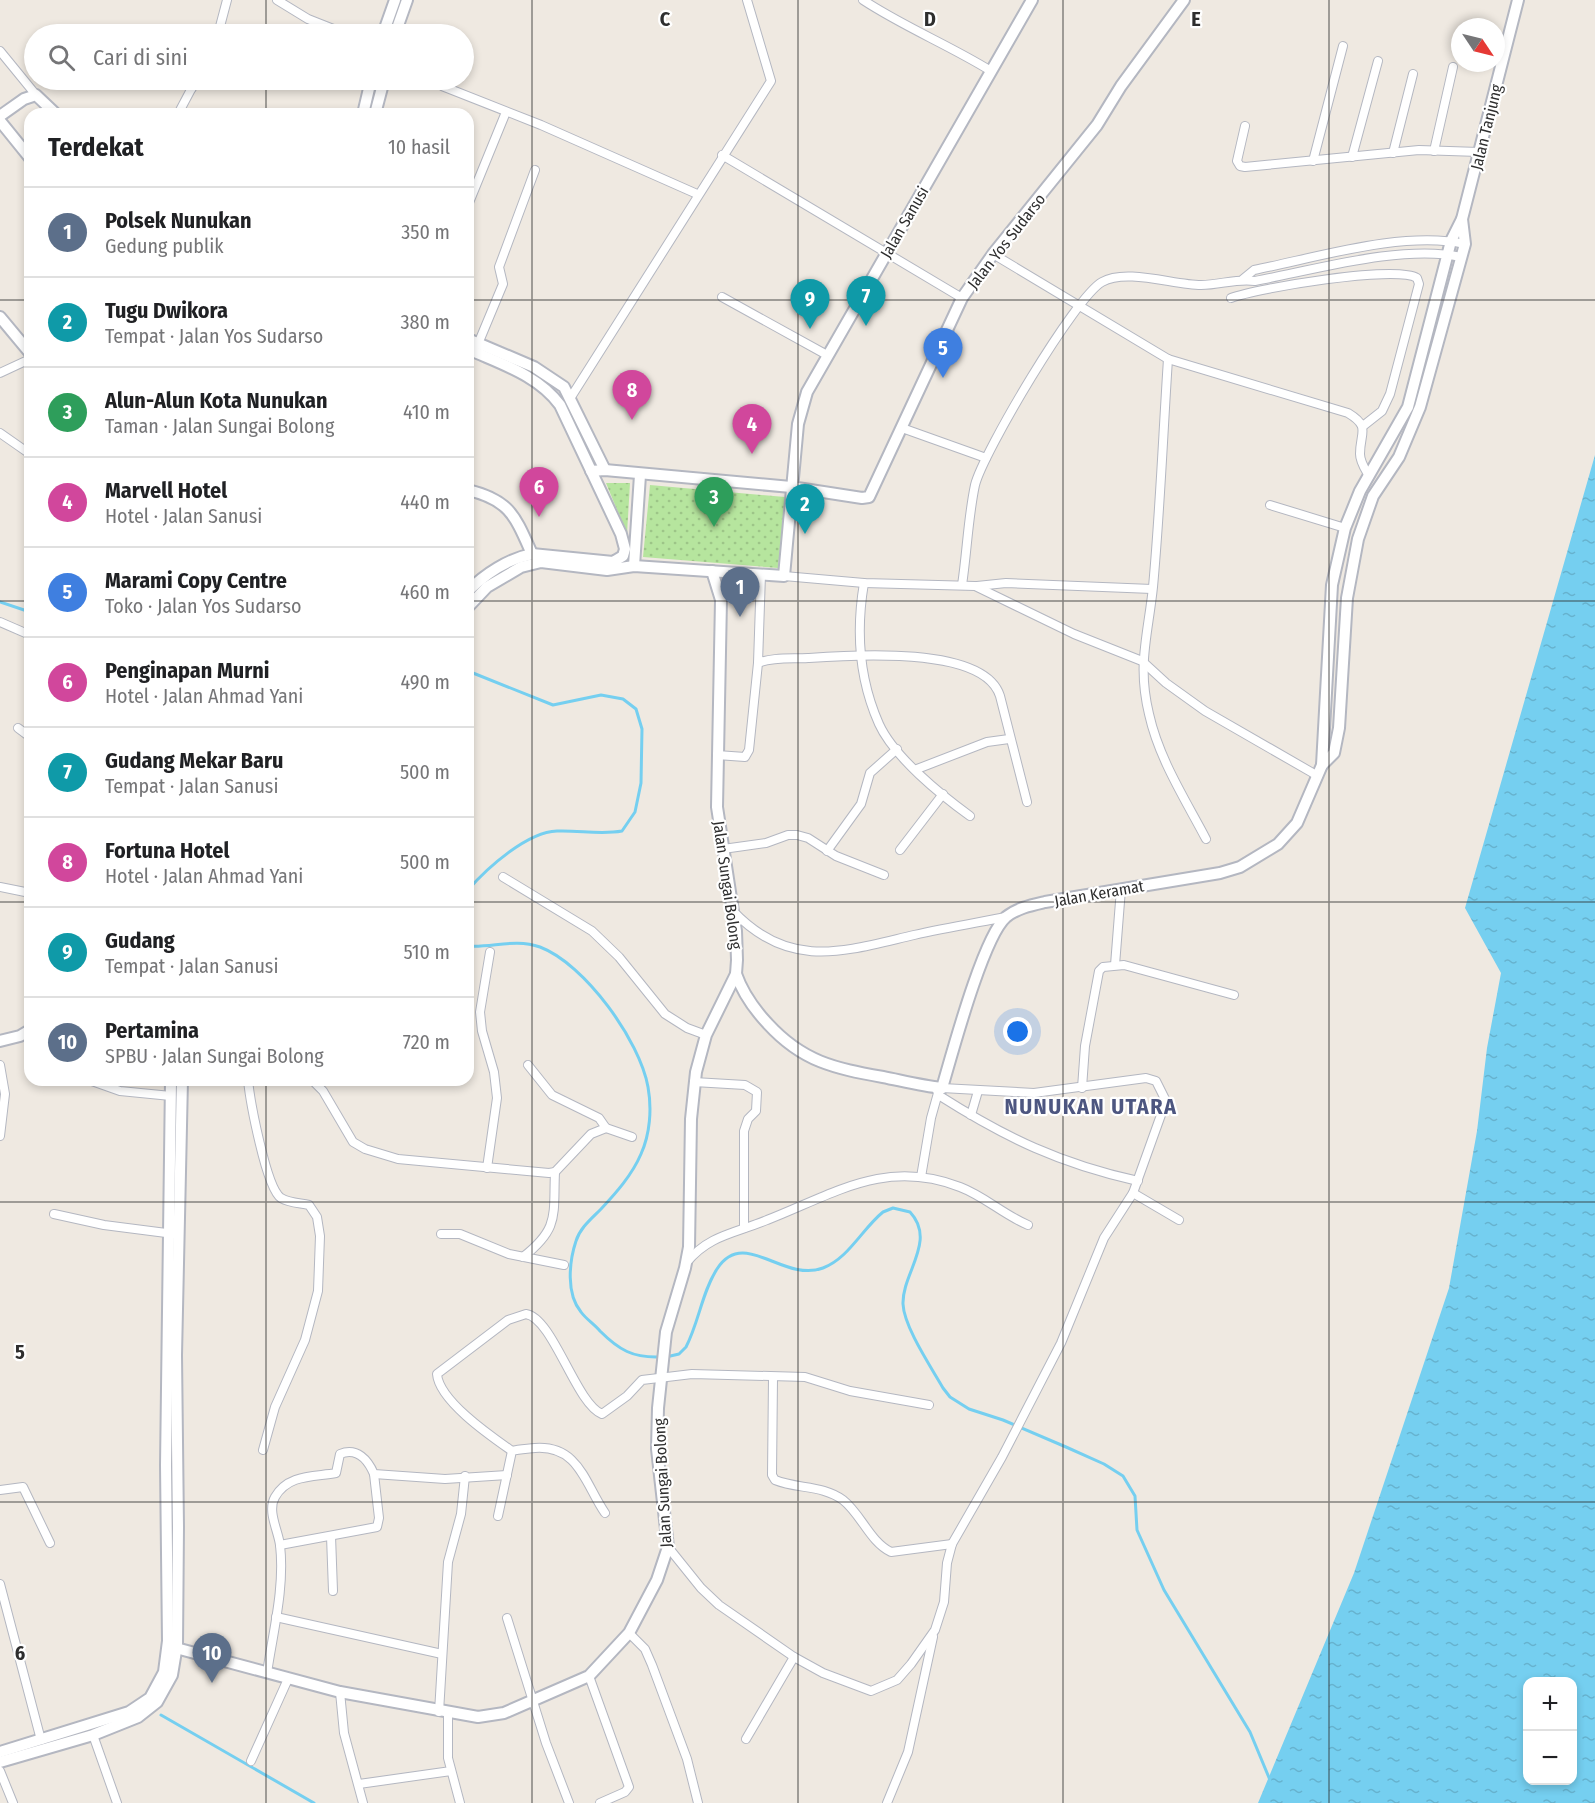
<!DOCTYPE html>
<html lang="id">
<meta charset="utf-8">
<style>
body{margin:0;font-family:"Fira Sans Condensed",sans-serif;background:#f6f6f6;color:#202124}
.controls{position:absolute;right:18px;bottom:18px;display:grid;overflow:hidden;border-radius:12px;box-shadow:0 3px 9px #0003}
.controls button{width:54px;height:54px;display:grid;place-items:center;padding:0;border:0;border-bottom:2px solid #e0e0e0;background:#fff;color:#202124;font:30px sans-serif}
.compass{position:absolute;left:1451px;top:18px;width:54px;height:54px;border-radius:50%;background:#fff;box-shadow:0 3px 9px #0003;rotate:125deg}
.you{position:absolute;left:1018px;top:1032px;width:21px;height:21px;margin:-15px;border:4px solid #fff;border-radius:50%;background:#1a73e8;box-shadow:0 0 0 9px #1a73e833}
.badge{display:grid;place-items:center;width:39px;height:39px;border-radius:50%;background:#4264fb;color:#fff;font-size:20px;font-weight:700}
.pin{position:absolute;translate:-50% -50px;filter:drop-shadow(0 2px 3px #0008)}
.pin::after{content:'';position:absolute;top:32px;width:21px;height:18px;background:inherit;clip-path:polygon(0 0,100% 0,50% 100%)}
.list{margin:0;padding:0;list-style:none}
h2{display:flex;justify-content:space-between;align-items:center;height:78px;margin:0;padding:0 24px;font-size:26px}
h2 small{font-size:20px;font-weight:400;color:#757577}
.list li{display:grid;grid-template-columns:39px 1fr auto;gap:18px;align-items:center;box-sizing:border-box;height:90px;padding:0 24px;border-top:2px solid #e0e0e0}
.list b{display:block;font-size:22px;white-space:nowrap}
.list p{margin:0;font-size:20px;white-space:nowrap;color:#757577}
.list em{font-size:20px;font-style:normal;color:#757577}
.icon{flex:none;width:33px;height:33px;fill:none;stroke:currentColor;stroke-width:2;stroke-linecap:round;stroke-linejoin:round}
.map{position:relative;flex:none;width:1595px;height:1803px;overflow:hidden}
.search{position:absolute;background:#fff;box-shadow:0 3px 9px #0003;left:24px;top:24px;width:450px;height:66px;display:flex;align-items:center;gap:15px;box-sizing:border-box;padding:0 21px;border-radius:33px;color:#757577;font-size:22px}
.panel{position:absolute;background:#fff;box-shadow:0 3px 9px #0003;left:24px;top:108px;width:450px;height:978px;border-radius:18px}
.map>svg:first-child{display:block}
.park{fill:url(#park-dots)}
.water{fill:url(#water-ripples);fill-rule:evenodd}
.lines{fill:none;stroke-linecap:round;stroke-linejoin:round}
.stream{stroke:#75cff0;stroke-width:3}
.street-casing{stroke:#b4b7c1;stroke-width:10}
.secondary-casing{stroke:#b4b7c1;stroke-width:14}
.street{stroke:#fff;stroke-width:8}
.secondary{stroke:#fff;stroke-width:10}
.grid{fill:none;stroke:#2e2e2e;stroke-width:1.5;stroke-opacity:0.55}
.labels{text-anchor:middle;stroke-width:4.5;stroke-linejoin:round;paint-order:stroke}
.street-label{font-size:16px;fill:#2e2e2e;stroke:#fff}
.district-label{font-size:22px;font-weight:bold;letter-spacing:1.5px;fill:#4d5680;stroke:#fff}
.grid-label{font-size:20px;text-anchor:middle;font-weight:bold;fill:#2e2e2e;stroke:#fff;stroke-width:4.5;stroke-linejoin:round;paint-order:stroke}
</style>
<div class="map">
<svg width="1595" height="1803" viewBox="0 0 1595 1803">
<defs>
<pattern id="park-dots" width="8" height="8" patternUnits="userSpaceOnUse" patternTransform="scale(1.5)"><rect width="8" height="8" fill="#b6e59e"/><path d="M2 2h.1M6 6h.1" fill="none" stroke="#9dc588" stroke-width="1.8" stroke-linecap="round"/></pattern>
<pattern id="water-ripples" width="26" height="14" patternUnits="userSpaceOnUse" patternTransform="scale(1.5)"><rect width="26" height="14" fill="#75cff0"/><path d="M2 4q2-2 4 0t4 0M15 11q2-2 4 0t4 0" fill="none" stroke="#66b2ce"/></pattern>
</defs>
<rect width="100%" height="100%" fill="#efe9e1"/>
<!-- park -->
<g class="park">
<polygon points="606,483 630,483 627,534"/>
<polygon points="650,485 785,497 778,568 643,557"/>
</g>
<!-- water -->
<path class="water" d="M1595,455V1803H1258L1354,1573L1449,1288L1477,1131L1487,1048L1501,973L1465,908ZM1528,1682H1572V1780H1528Z"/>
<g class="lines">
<!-- stream -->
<g class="stream">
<polyline points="0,602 30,612"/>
<path d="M468,671L553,705L601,695L623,699L636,709L642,729L641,783L635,812L622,831C600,835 579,830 557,831C527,832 487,868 468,890"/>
<path d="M468,946C492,948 515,938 540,947C585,964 640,1041 648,1087C652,1109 650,1134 641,1154C632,1175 616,1193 601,1209C591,1219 580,1228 576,1241C569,1262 566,1294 581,1312C586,1319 594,1324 600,1331C619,1350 633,1358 660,1357"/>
<path d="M666,1357L679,1354L686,1347C699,1322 702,1292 717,1269C744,1227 783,1283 823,1268C849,1258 862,1229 883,1212L893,1208L910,1212C937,1241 902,1273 903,1304C904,1327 931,1367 943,1388L950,1397L969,1409L1003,1420L1066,1447L1104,1464L1123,1476L1135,1496L1137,1530L1164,1590L1250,1732L1270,1780"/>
<polyline points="161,1715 314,1803"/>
</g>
<defs>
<g id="street">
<polyline points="277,0 308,19 346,34"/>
<path d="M863,0C904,27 949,45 991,71"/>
<polyline points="218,34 227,0"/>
<polyline points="0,51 36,95"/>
<polyline points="175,80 192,88"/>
<polyline points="442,86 541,125 697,194"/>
<polyline points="178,114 196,80"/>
<polyline points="1245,126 1237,161 1240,166 1245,167 1419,150 1479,152"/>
<polyline points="1434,151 1453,67"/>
<polyline points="1393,153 1413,74"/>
<polyline points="722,155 962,298"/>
<polyline points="1352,157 1378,61"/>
<polyline points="1313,161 1343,46"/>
<polyline points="468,205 506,112"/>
<path d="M993,254L1168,359L1348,413C1371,427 1360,432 1360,454C1360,462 1365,469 1369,476"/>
<path d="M1243,279L1254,270C1315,258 1404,230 1465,244"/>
<polyline points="722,297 827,355"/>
<path d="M1231,298C1258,288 1395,265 1417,278L1419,284L1390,394L1382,411L1363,426"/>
<polyline points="478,344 503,284 499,267 535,170"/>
<path d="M1168,359C1163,435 1160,511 1153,587C1148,635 1137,665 1149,714C1159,759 1185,799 1206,839"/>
<polyline points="0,373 30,359"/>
<polyline points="571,397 771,81 747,0"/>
<polyline points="902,428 986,458"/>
<polyline points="0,433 30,454"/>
<polyline points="1270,505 1345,528"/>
<polyline points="784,576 864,583 975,586 1074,634 1142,661 1166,683 1205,711 1318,776"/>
<path d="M864,583C856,630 859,679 879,724C894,757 941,795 970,816"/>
<path d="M962,585C967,552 968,518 975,485C983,453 1075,297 1102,282C1126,268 1174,285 1201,285C1220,285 1237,278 1255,281C1314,270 1403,244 1461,257"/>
<polyline points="977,586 1006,583 1152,589"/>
<polyline points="0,622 30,635"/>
<polyline points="758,663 761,574"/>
<polyline points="18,728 30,737"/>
<path d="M717,755L745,757L749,750L758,663C772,657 792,659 808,658C850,655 984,645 1000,696L1027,802"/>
<polyline points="917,769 987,742 1009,739"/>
<polyline points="723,849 766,843 788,835 797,835 808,838 836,856 884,875"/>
<polyline points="900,850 943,794"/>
<polyline points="827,851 861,804 870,773 897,749"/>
<polyline points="503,877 592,931 619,957 665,1014 687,1028 706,1035"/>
<polyline points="0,887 30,893"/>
<path d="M733,911C790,971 845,951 914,935C945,928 975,923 1006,917"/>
<polyline points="1115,965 1121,889"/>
<polyline points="0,1065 5,1094 0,1136"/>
<polyline points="528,1065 552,1095 599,1118 606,1128 632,1137"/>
<polyline points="89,1080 120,1091 171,1096"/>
<path d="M248,1080C250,1100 266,1188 281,1198C289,1203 300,1203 309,1205L317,1217L320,1236L318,1291L305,1340L275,1407L263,1450"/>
<polyline points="312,1080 323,1091 353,1142 365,1149 398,1159 549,1173 555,1172 591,1134 606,1128"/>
<polyline points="694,1082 745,1085 757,1092 756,1111 748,1119 744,1131 744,1228"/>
<path d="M935,1087L940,1096C1006,1138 1061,1164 1138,1181"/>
<polyline points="1082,1088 1085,1046 1099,971 1103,967 1124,965 1234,995"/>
<polyline points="971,1115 978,1091"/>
<polyline points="487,1168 497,1098 494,1072 482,1031 480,1012 490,952"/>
<polyline points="921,1177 931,1118 938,1093"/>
<polyline points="1133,1193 1179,1220"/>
<polyline points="54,1214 104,1225 174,1234"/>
<polyline points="441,1234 460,1234 509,1254 564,1265"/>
<path d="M523,1257C560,1228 553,1215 555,1172"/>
<path d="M687,1262C709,1235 736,1233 767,1220C834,1194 885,1158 960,1187C984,1196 1004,1215 1028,1225"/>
<path d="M773,1378L772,1475L775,1480C797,1489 823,1485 843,1500C861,1514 870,1542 891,1552L952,1544"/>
<path d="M512,1451C492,1437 439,1401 437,1374L508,1320L526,1314C553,1318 576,1404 602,1414L627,1396L642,1380L692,1374L805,1377L850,1391L929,1405"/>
<polyline points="0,1490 23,1487 50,1543"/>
<path d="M498,1516L512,1451C519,1449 527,1449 535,1448C579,1445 585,1484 605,1513"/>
<polyline points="331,1536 333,1591"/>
<polyline points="280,1545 377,1527 379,1518 374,1474"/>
<polyline points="668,1547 701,1588 719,1605 794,1657 823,1673 871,1691 897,1680 911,1664 935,1630 944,1602 947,1563 952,1544 1002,1457 1061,1343 1104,1238 1133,1193 1166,1101 1156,1081 1146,1078 1034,1093 942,1088"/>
<polyline points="0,1584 41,1740"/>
<polyline points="276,1617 442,1654"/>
<polyline points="507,1618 546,1743 569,1803"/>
<polyline points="629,1633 645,1649 652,1665 687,1759 698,1803"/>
<path d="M267,1673C273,1632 285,1587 280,1545C278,1530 267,1511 275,1497C288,1474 314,1477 336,1473L340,1454C357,1447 368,1460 374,1474L445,1479L507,1475"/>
<polyline points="589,1676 629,1787 625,1792 600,1803"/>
<polyline points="340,1692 344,1733 363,1803"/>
<polyline points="439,1712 448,1562 461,1514 465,1476"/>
<polyline points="448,1713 448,1758 460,1803"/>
<polyline points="93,1735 117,1803"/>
<polyline points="746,1739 794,1657"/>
<polyline points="251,1761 288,1679"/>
<polyline points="0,1771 13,1803"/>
<polyline points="359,1784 451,1771"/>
<polyline points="887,1803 908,1752 933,1637"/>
</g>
<g id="secondary">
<polyline points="383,34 395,0"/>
<polyline points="395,34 407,0"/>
<polyline points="363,114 371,80"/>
<polyline points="375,114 384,80"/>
<polyline points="0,116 24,99 36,95 56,114"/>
<polyline points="0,121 30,158"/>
<polyline points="0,317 30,353"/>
<polyline points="468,339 534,367 564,387 605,470"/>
<path d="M468,349C501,364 538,375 560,405L621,534L625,549L623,556L613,562L532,554C508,559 485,574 468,591"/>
<polyline points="591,471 605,470 791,487 862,498 869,497 962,298 993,254 1097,125 1121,86 1184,0"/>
<path d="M468,490C510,500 515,516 532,554"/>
<polyline points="634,566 640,475"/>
<polyline points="468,607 487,587 521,567 541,562 607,570 634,566 784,576 798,424 807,392 1032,0"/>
<polyline points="1322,765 1334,753 1339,728 1347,598 1358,539 1373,496 1399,457 1420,407 1465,244 1462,219"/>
<path d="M736,974C743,994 754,1009 768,1024C803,1062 834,1068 883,1077C903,1081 922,1086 942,1088C952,1054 983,937 1006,917C1017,908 1032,905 1045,902L1220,873L1240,867L1278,844L1297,823L1322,765L1332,585L1345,528L1360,491L1408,407L1451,241L1462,219L1518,0"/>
<polyline points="0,1041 20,1036 30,1030"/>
<polyline points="176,1648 340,1692 478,1717 504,1713 589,1676 629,1633 657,1580 668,1547 657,1449 658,1408 666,1332 685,1268 689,1247 691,1119 696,1072 706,1035 736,974 737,960 736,931 717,807 721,600 712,571"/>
<polyline points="0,1752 129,1712 150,1698 164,1672 168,1641 166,1465 171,1080"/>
<polyline points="0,1762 93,1735 138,1717 157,1702 172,1675 177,1645 178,1527 176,1355 182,1080"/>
</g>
</defs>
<!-- street casing -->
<use href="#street" class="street-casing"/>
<!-- secondary casing -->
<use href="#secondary" class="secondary-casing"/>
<!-- street -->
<use href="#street" class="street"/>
<!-- secondary -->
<use href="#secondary" class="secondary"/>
</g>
<!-- grid -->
<path class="grid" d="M266,0V34M532,0V1803M798,0V1803M1063,0V1803M1329,0V1803M266,80V114M0,300H30M468,300H1595M0,601H30M468,601H1595M0,902H30M468,902H1595M266,1080V1803M0,1202H1595M0,1502H1595"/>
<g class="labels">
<!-- street labels -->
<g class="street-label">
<text transform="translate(1486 127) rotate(-76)" y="6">Jalan Tanjung</text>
<text transform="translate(904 222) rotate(-60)" y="6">Jalan Sanusi</text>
<text transform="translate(1006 241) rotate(-52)" y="6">Jalan Yos Sudarso</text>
<text transform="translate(728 885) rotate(82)" y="6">Jalan Sungai Bolong</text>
<text transform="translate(1099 893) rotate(-10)" y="6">Jalan Keramat</text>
<text transform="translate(662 1483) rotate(-93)" y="6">Jalan Sungai Bolong</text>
</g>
<!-- district labels -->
<g class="district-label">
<text x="1091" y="1114">NUNUKAN UTARA</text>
</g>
</g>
<g class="grid-label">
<text x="665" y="26">C</text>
<text x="930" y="26">D</text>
<text x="1196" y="26">E</text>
<text x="20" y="1359">5</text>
<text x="20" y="1660">6</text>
</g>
</svg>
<div class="controls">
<button>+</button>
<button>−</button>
</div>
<svg class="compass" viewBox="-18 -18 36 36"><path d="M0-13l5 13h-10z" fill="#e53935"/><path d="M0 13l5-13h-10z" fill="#757577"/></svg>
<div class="you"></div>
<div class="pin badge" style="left:740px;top:617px;background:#5c6f8a">1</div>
<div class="pin badge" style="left:805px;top:534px;background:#0f9aa8">2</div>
<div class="pin badge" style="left:714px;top:527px;background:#2e9e5b">3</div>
<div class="pin badge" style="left:752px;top:454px;background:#d1479c">4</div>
<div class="pin badge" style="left:943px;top:378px;background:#3f7fe0">5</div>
<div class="pin badge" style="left:539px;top:517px;background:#d1479c">6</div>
<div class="pin badge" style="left:866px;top:326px;background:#0f9aa8">7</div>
<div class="pin badge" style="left:632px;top:420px;background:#d1479c">8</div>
<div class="pin badge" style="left:810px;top:329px;background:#0f9aa8">9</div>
<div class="pin badge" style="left:212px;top:1683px;background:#5c6f8a">10</div>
<div class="search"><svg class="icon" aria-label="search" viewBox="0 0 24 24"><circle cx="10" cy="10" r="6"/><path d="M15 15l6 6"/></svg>Cari di sini</div>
<section class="panel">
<h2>Terdekat<small>10 hasil</small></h2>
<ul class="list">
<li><span class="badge" style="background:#5c6f8a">1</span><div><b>Polsek Nunukan</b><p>Gedung publik</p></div><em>350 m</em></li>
<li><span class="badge" style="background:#0f9aa8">2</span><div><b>Tugu Dwikora</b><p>Tempat · Jalan Yos Sudarso</p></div><em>380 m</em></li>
<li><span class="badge" style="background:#2e9e5b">3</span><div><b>Alun-Alun Kota Nunukan</b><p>Taman · Jalan Sungai Bolong</p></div><em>410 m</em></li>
<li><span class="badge" style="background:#d1479c">4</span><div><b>Marvell Hotel</b><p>Hotel · Jalan Sanusi</p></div><em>440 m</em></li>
<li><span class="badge" style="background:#3f7fe0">5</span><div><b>Marami Copy Centre</b><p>Toko · Jalan Yos Sudarso</p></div><em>460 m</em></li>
<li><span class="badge" style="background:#d1479c">6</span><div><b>Penginapan Murni</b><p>Hotel · Jalan Ahmad Yani</p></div><em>490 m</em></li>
<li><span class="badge" style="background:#0f9aa8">7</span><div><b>Gudang Mekar Baru</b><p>Tempat · Jalan Sanusi</p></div><em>500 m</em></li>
<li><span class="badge" style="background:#d1479c">8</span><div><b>Fortuna Hotel</b><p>Hotel · Jalan Ahmad Yani</p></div><em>500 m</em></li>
<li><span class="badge" style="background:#0f9aa8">9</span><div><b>Gudang</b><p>Tempat · Jalan Sanusi</p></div><em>510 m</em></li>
<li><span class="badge" style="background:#5c6f8a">10</span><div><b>Pertamina</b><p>SPBU · Jalan Sungai Bolong</p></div><em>720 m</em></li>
</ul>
</section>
</div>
